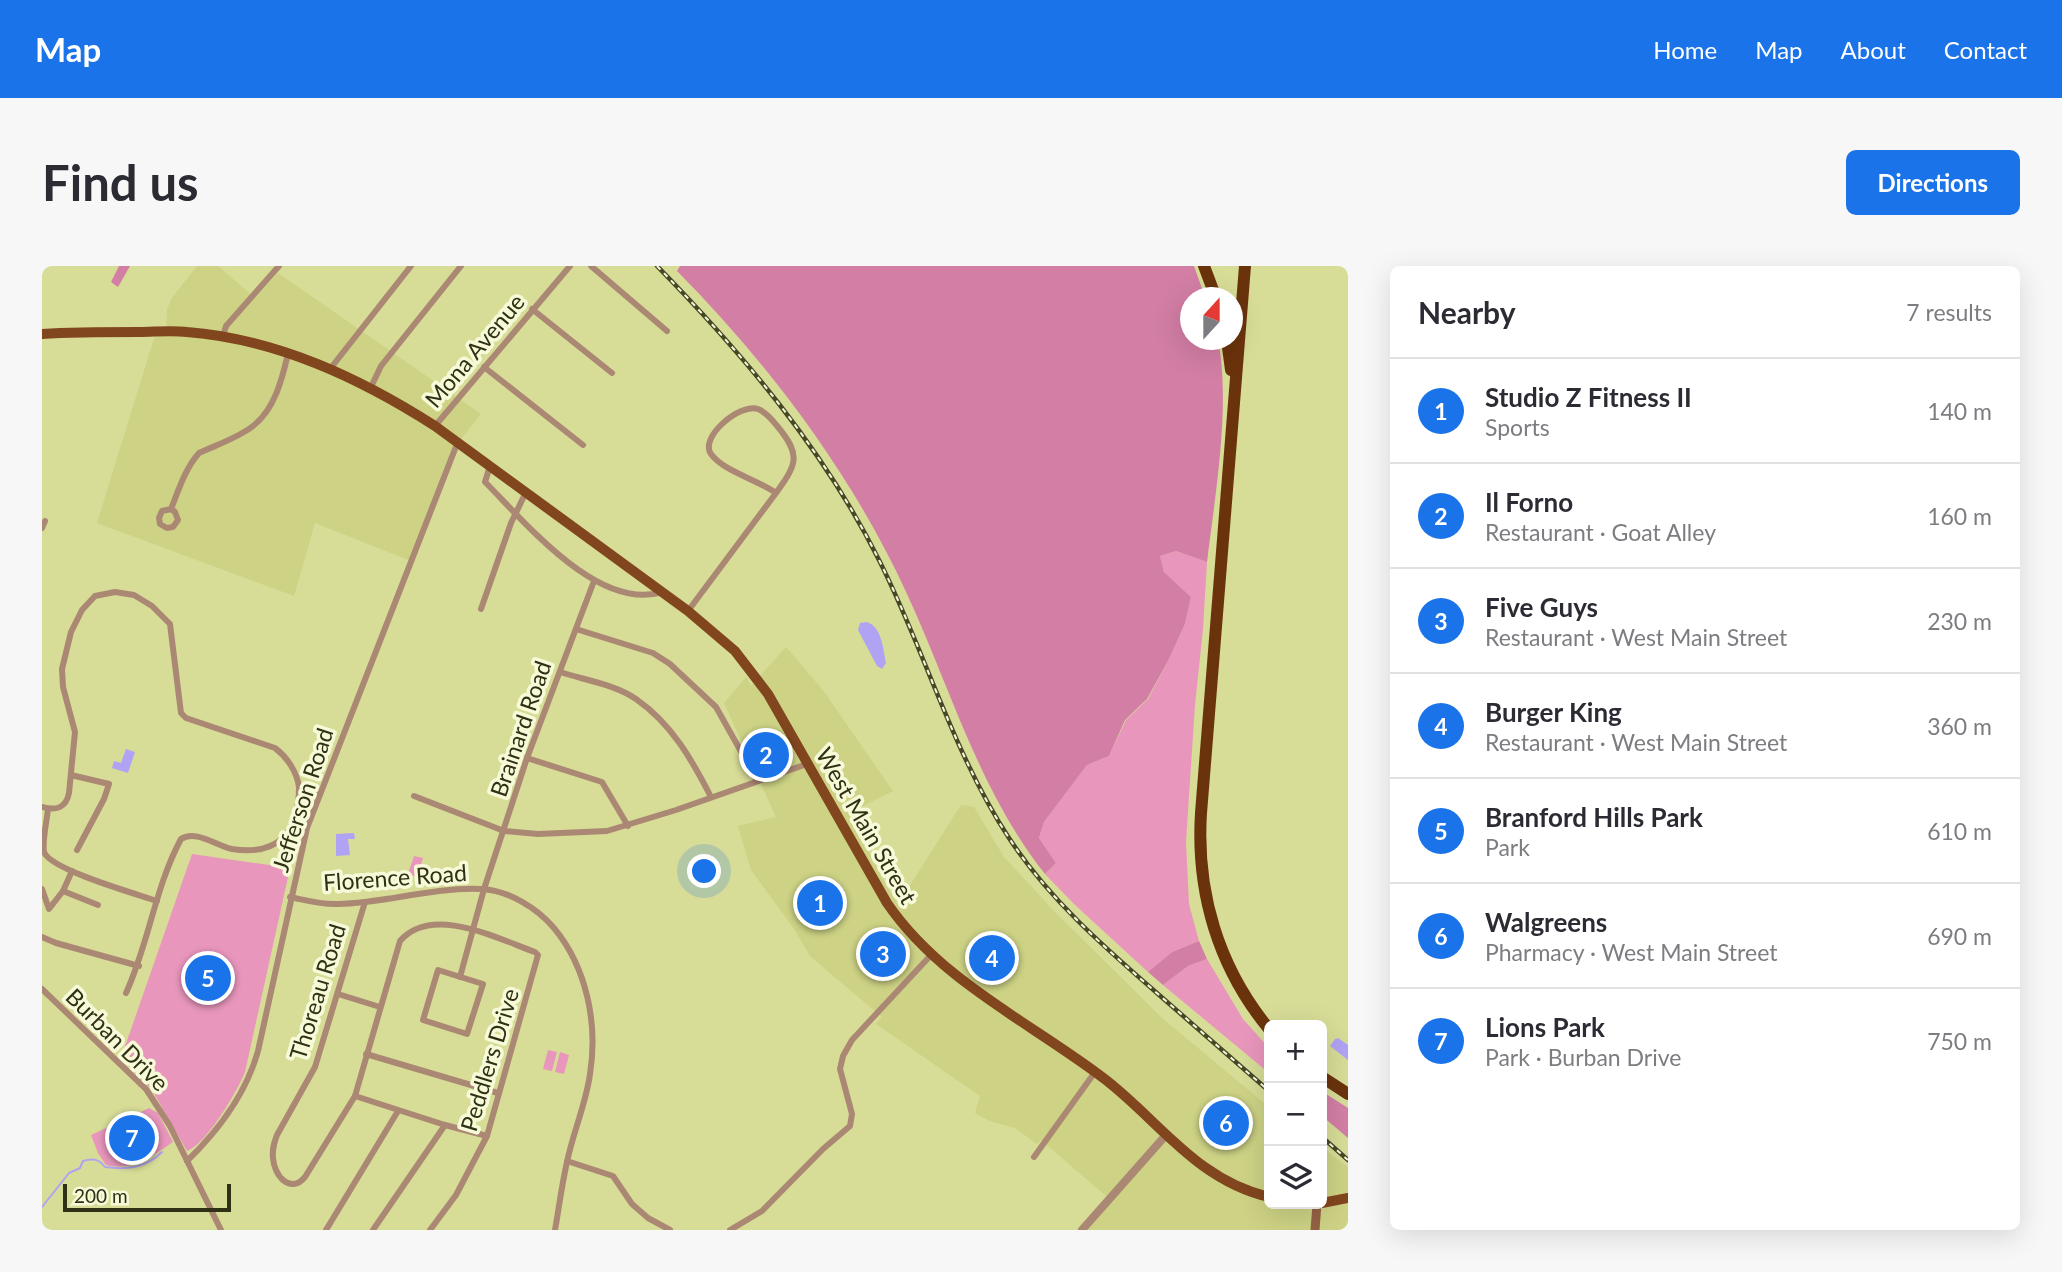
<!DOCTYPE html>
<meta charset="utf-8">
<style>
body{margin:0;font-family:Lato,sans-serif;background:#f7f7f7;color:#2b2b33}
.controls{position:absolute;right:21px;bottom:21px;display:grid;overflow:hidden;border-radius:10px;box-shadow:0 7px 28px #0002}
.controls button{width:63px;height:63px;display:grid;place-items:center;padding:0;border:0;border-bottom:2px solid #e1e1e2;background:#fff;color:#2b2b33;font:35px sans-serif}
.compass{position:absolute;left:1138px;top:21px;width:63px;height:63px;border-radius:50%;background:#fff;box-shadow:0 7px 28px #0002;rotate:21deg}
.scale{position:absolute;left:21px;bottom:18px;width:168px;box-sizing:border-box;padding-left:7px;border:4px solid #2f3014;border-top:0;font-size:19px;line-height:24px;white-space:nowrap;color:#2f3014;-webkit-text-stroke:5px #f7fad8;paint-order:stroke}
.you{position:absolute;left:663px;top:606px;width:24px;height:24px;margin:-18px;border:5px solid #fff;border-radius:50%;background:#1a73e8;box-shadow:0 0 0 10px #1a73e833}
.badge{display:grid;place-items:center;width:46px;height:46px;border-radius:50%;background:#1a73e8;color:#fff;font-size:23px;font-weight:700}
.pin{position:absolute;translate:-50% -50%;border:4px solid #fff;box-shadow:0 2px 7px #0006}
.list{margin:0;padding:0;list-style:none}
h2{display:flex;justify-content:space-between;align-items:center;height:91px;margin:0;padding:0 28px;font-size:30px}
h2 small{font-size:23px;font-weight:400;color:#7c7c81}
.list li{display:grid;grid-template-columns:46px 1fr auto;gap:21px;align-items:center;box-sizing:border-box;height:105px;padding:0 28px;border-top:2px solid #e1e1e2}
.list b{display:block;font-size:26px;white-space:nowrap}
.list p{margin:0;font-size:23px;white-space:nowrap;color:#7c7c81}
.list em{font-size:23px;font-style:normal;color:#7c7c81}
.icon{flex:none;width:38px;height:38px;fill:none;stroke:currentColor;stroke-width:2;stroke-linecap:round;stroke-linejoin:round}
.map{position:relative;flex:none;width:1306px;height:964px;overflow:hidden;border-radius:10px}
header{display:flex;align-items:center;gap:42px;box-sizing:border-box;height:98px;padding:0 35px;background:#1a73e8;color:#fff}
header strong{font-size:33px}
nav{display:flex;gap:38px;margin-inline-start:auto;font-size:24px}
.intro{display:flex;align-items:center;justify-content:space-between;box-sizing:border-box;height:168px;padding:0 42px}
h1{margin:0;font-size:49px}
.button{padding:18px 32px;border-radius:10px;background:#1a73e8;color:#fff;font-size:24px;font-weight:700}
main{display:flex;gap:42px;padding:0 42px}
aside{flex:1;background:#fff;border-radius:10px;box-shadow:0 7px 28px #0002}
.map>svg:first-child{display:block}
.built{fill:#cdd285}
.green{fill:#e996bc}
.forest{fill:#d37ea5}
.water{fill:#b1a3f4}
.lines{fill:none;stroke-linecap:round;stroke-linejoin:round}
.stream{stroke:#b1a3f4;stroke-width:2}
.minor{stroke:#ab8874;stroke-width:6}
.tertiary{stroke:#ab8874;stroke-width:8}
.secondary{stroke:#946244;stroke-width:9}
.primary{stroke:#82461e;stroke-width:10}
.motorway{stroke:#6a330c;stroke-width:12}
.rail-casing{stroke:#474826;stroke-width:4.5}
.rail{stroke:#f7fad8;stroke-width:2;stroke-dasharray:5;stroke-linecap:butt}
.labels{text-anchor:middle;stroke-width:7;stroke-linejoin:round;paint-order:stroke}
.street-label{font-size:23px;fill:#2f3014;stroke:#f7fad8}
</style>
<header>
<strong>Map</strong>
<nav><a>Home</a><a>Map</a><a>About</a><a>Contact</a></nav>
</header>
<div class="intro"><h1>Find us</h1><a class="button">Directions</a></div>
<main>
<div class="map">
<svg width="1306" height="964" viewBox="0 0 1306 964">
<rect width="100%" height="100%" fill="#d7dc97"/>
<!-- built -->
<g class="built">
<polygon points="155,0 176,0 213,32 236,7 439,148 415,178 369,295 273,257 252,330 55,257 114,66 124,65 125,43 130,32"/>
<polygon points="744,381 780,423 851,525 807,547 846,623 856,638 919,539 932,541 962,591 1011,644 1120,752 1227,841 1227,938 1280,938 1280,881 1306,901 1306,964 1046,964 1069,934 999,874 995,878 973,862 948,855 933,847 938,830 834,758 840,751 768,690 752,663 709,604 696,560 734,551 682,437 704,411 709,420"/>
</g>
<!-- green -->
<g class="green">
<polygon points="1134,285 1165,296 1161,363 1153,439 1144,576 1147,638 1157,675 1130,686 1106,706 1032,638 1003,608 1014,597 997,572 1002,556 1045,499 1067,490 1084,454 1106,433 1126,395 1143,358 1149,331 1122,306 1118,290"/>
<path d="M150,588L248,602L203,806C196,824 164,879 145,885L110,824L79,792Z"/>
<polygon points="372,590 381,592 375,611 366,608"/>
<polygon points="1165,693 1201,753 1227,782 1227,807 1121,719 1146,700"/>
<polygon points="506,784 515,786 510,805 501,803"/>
<polygon points="518,786 527,789 522,808 513,806"/>
<path d="M107,842L116,847L131,876C109,891 92,905 64,899L56,887L49,869Z"/>
</g>
<!-- forest -->
<g class="forest">
<polygon points="77,0 88,0 76,21 69,16"/>
<path d="M638,0H1152L1163,31L1148,32V74H1176C1189,138 1173,230 1165,296L1134,285L1118,290L1122,306L1149,331L1143,358L1126,395L1105,433L1083,454L1067,490L1045,499L1002,556L997,572L1014,597L1003,608C937,525 909,423 865,328C810,208 728,99 635,5Z"/>
<polygon points="1157,675 1165,693 1146,700 1121,719 1106,706 1130,686"/>
<polygon points="1284,828 1306,842 1306,872 1280,850 1280,836"/>
</g>
<!-- water -->
<g class="water">
<path d="M825,356C840,361 841,383 844,397L840,403L835,400L816,364L818,357Z"/>
<polygon points="84,483 93,486 86,507 70,502 72,495 79,497"/>
<polygon points="312,567 313,573 306,573 308,589 294,590 294,568"/>
<polygon points="1296,772 1306,779 1306,794 1288,780 1293,773"/>
</g>
<g class="lines">
<!-- stream -->
<path class="stream" d="M0,941L27,907L38,902L41,895C51,892 57,893 63,901C85,904 104,902 120,886"/>
<!-- minor -->
<g class="minor">
<polyline points="549,0 625,65"/>
<polyline points="490,43 570,107"/>
<polyline points="181,70 184,60 237,0"/>
<polyline points="442,101 541,179"/>
<polyline points="288,103 369,0"/>
<polyline points="329,121 339,100 419,0"/>
<polyline points="393,160 528,0"/>
<path d="M448,200L443,216C484,257 556,346 621,326"/>
<path d="M129,243L120,245L117,252L118,258L125,262L131,261L136,254L133,246L129,243C137,223 143,203 157,187C174,179 196,172 211,160C233,143 240,113 246,88"/>
<polyline points="0,262 3,255"/>
<polyline points="439,343 469,257 484,226"/>
<path d="M646,345L734,227C716,214 681,205 669,188C657,171 698,137 716,143C724,146 731,155 736,161C760,190 754,199 734,227"/>
<polyline points="534,363 611,387 628,398 674,441 715,514"/>
<path d="M518,406C542,414 572,418 594,433C630,458 650,494 669,531"/>
<polyline points="485,492 560,516 586,560"/>
<polyline points="29,509 67,518 62,533 35,584"/>
<polyline points="372,530 462,565 496,568 565,565 634,544 765,498"/>
<path d="M0,541C14,545 24,542 27,527L33,466L21,421L20,403L29,366L40,344L53,330L73,326L92,329L110,340L128,358L139,447L144,452L233,482C245,491 255,506 257,521L279,525"/>
<path d="M6,543C5,554 0,575 2,586C9,604 95,628 115,635"/>
<polyline points="0,623 7,643 21,625 30,605"/>
<polyline points="21,625 56,639"/>
<path d="M248,631C263,634 280,639 296,638C344,637 390,621 439,623C466,624 495,642 512,662C545,702 556,758 548,808C544,838 531,866 525,896C520,918 517,941 513,964"/>
<path d="M323,636L273,801L235,869C232,877 230,883 231,892C232,909 248,929 263,911L313,830L358,675C390,638 456,673 493,686L496,689L445,870L414,929L388,964"/>
<polyline points="0,671 14,677 97,700"/>
<polygon points="396,704 441,718 425,768 381,754"/>
<polyline points="418,711 442,623 485,492 552,315"/>
<polyline points="0,723 104,823 128,860 179,964"/>
<path d="M84,727C107,677 113,621 139,573C153,563 175,580 190,583C236,590 257,567 257,521"/>
<polyline points="296,728 338,741"/>
<polyline points="324,788 456,827"/>
<polyline points="313,830 403,859 445,870"/>
<polyline points="992,891 1053,806"/>
<path d="M145,895C177,864 204,828 216,785L265,562L415,178"/>
<polyline points="525,895 571,910 590,938 606,952 628,964"/>
<polyline points="284,964 356,845"/>
<polyline points="331,964 403,859"/>
<polyline points="688,964 720,945 781,883 808,860 810,848 798,803 801,790 810,774 889,689"/>
</g>
<!-- tertiary -->
<polyline class="tertiary" points="1040,964 1124,869"/>
<!-- secondary -->
<polyline class="secondary" points="1273,964 1275,938"/>
<!-- primary -->
<g class="primary">
<path d="M0,68C32,66 64,66 97,66C112,66 129,64 145,66C235,73 318,112 393,160L646,345L693,385L726,428L845,637C899,716 990,757 1064,814C1119,857 1155,914 1227,931"/>
<polyline points="1280,937 1306,932"/>
</g>
<!-- motorway -->
<g class="motorway">
<polyline points="1162,0 1174,32"/>
<path d="M1203,0L1159,547C1154,626 1176,701 1227,763"/>
<polyline points="1185,74 1189,104"/>
<polyline points="1280,811 1306,828"/>
</g>
<defs>
<g id="rail">
<path d="M615,0C701,88 782,184 837,294C883,385 911,487 967,572C1007,633 1061,680 1116,728C1153,760 1190,793 1227,825"/>
<polyline points="1280,871 1306,894"/>
</g>
</defs>
<!-- rail casing -->
<use href="#rail" class="rail-casing"/>
<!-- rail -->
<use href="#rail" class="rail"/>
</g>
<g class="labels">
<!-- street labels -->
<g class="street-label">
<text transform="translate(433 85) rotate(-50)" y="8">Mona Avenue</text>
<text transform="translate(479 463) rotate(-71)" y="8">Brainard Road</text>
<text transform="translate(261 534) rotate(-72)" y="8">Jefferson Road</text>
<text transform="translate(824 560) rotate(60)" y="8">West Main Street</text>
<text transform="translate(353 612) rotate(-4)" y="8">Florence Road</text>
<text transform="translate(276 726) rotate(-73)" y="8">Thoreau Road</text>
<text transform="translate(75 774) rotate(45)" y="8">Burban Drive</text>
<text transform="translate(448 794) rotate(-73)" y="8">Peddlers Drive</text>
</g>
</g>
</svg>
<div class="controls">
<button>+</button>
<button>−</button>
<button><svg class="icon" aria-label="layers" viewBox="0 0 24 24"><path d="M12 4l9 5-9 5-9-5zM3 14l9 5 9-5"/></svg></button>
</div>
<svg class="compass" viewBox="-18 -18 36 36"><path d="M0-13l5 13h-10z" fill="#e53935"/><path d="M0 13l5-13h-10z" fill="#7c7c81"/></svg>
<div class="scale">200 m</div>
<div class="you"></div>
<div class="pin badge" style="left:778px;top:637px">1</div>
<div class="pin badge" style="left:724px;top:489px">2</div>
<div class="pin badge" style="left:841px;top:688px">3</div>
<div class="pin badge" style="left:950px;top:692px">4</div>
<div class="pin badge" style="left:166px;top:712px">5</div>
<div class="pin badge" style="left:1184px;top:857px">6</div>
<div class="pin badge" style="left:90px;top:872px">7</div>
</div>
<aside>
<h2>Nearby<small>7 results</small></h2>
<ul class="list">
<li><span class="badge">1</span><div><b>Studio Z Fitness II</b><p>Sports</p></div><em>140 m</em></li>
<li><span class="badge">2</span><div><b>Il Forno</b><p>Restaurant · Goat Alley</p></div><em>160 m</em></li>
<li><span class="badge">3</span><div><b>Five Guys</b><p>Restaurant · West Main Street</p></div><em>230 m</em></li>
<li><span class="badge">4</span><div><b>Burger King</b><p>Restaurant · West Main Street</p></div><em>360 m</em></li>
<li><span class="badge">5</span><div><b>Branford Hills Park</b><p>Park</p></div><em>610 m</em></li>
<li><span class="badge">6</span><div><b>Walgreens</b><p>Pharmacy · West Main Street</p></div><em>690 m</em></li>
<li><span class="badge">7</span><div><b>Lions Park</b><p>Park · Burban Drive</p></div><em>750 m</em></li>
</ul>
</aside>
</main>
